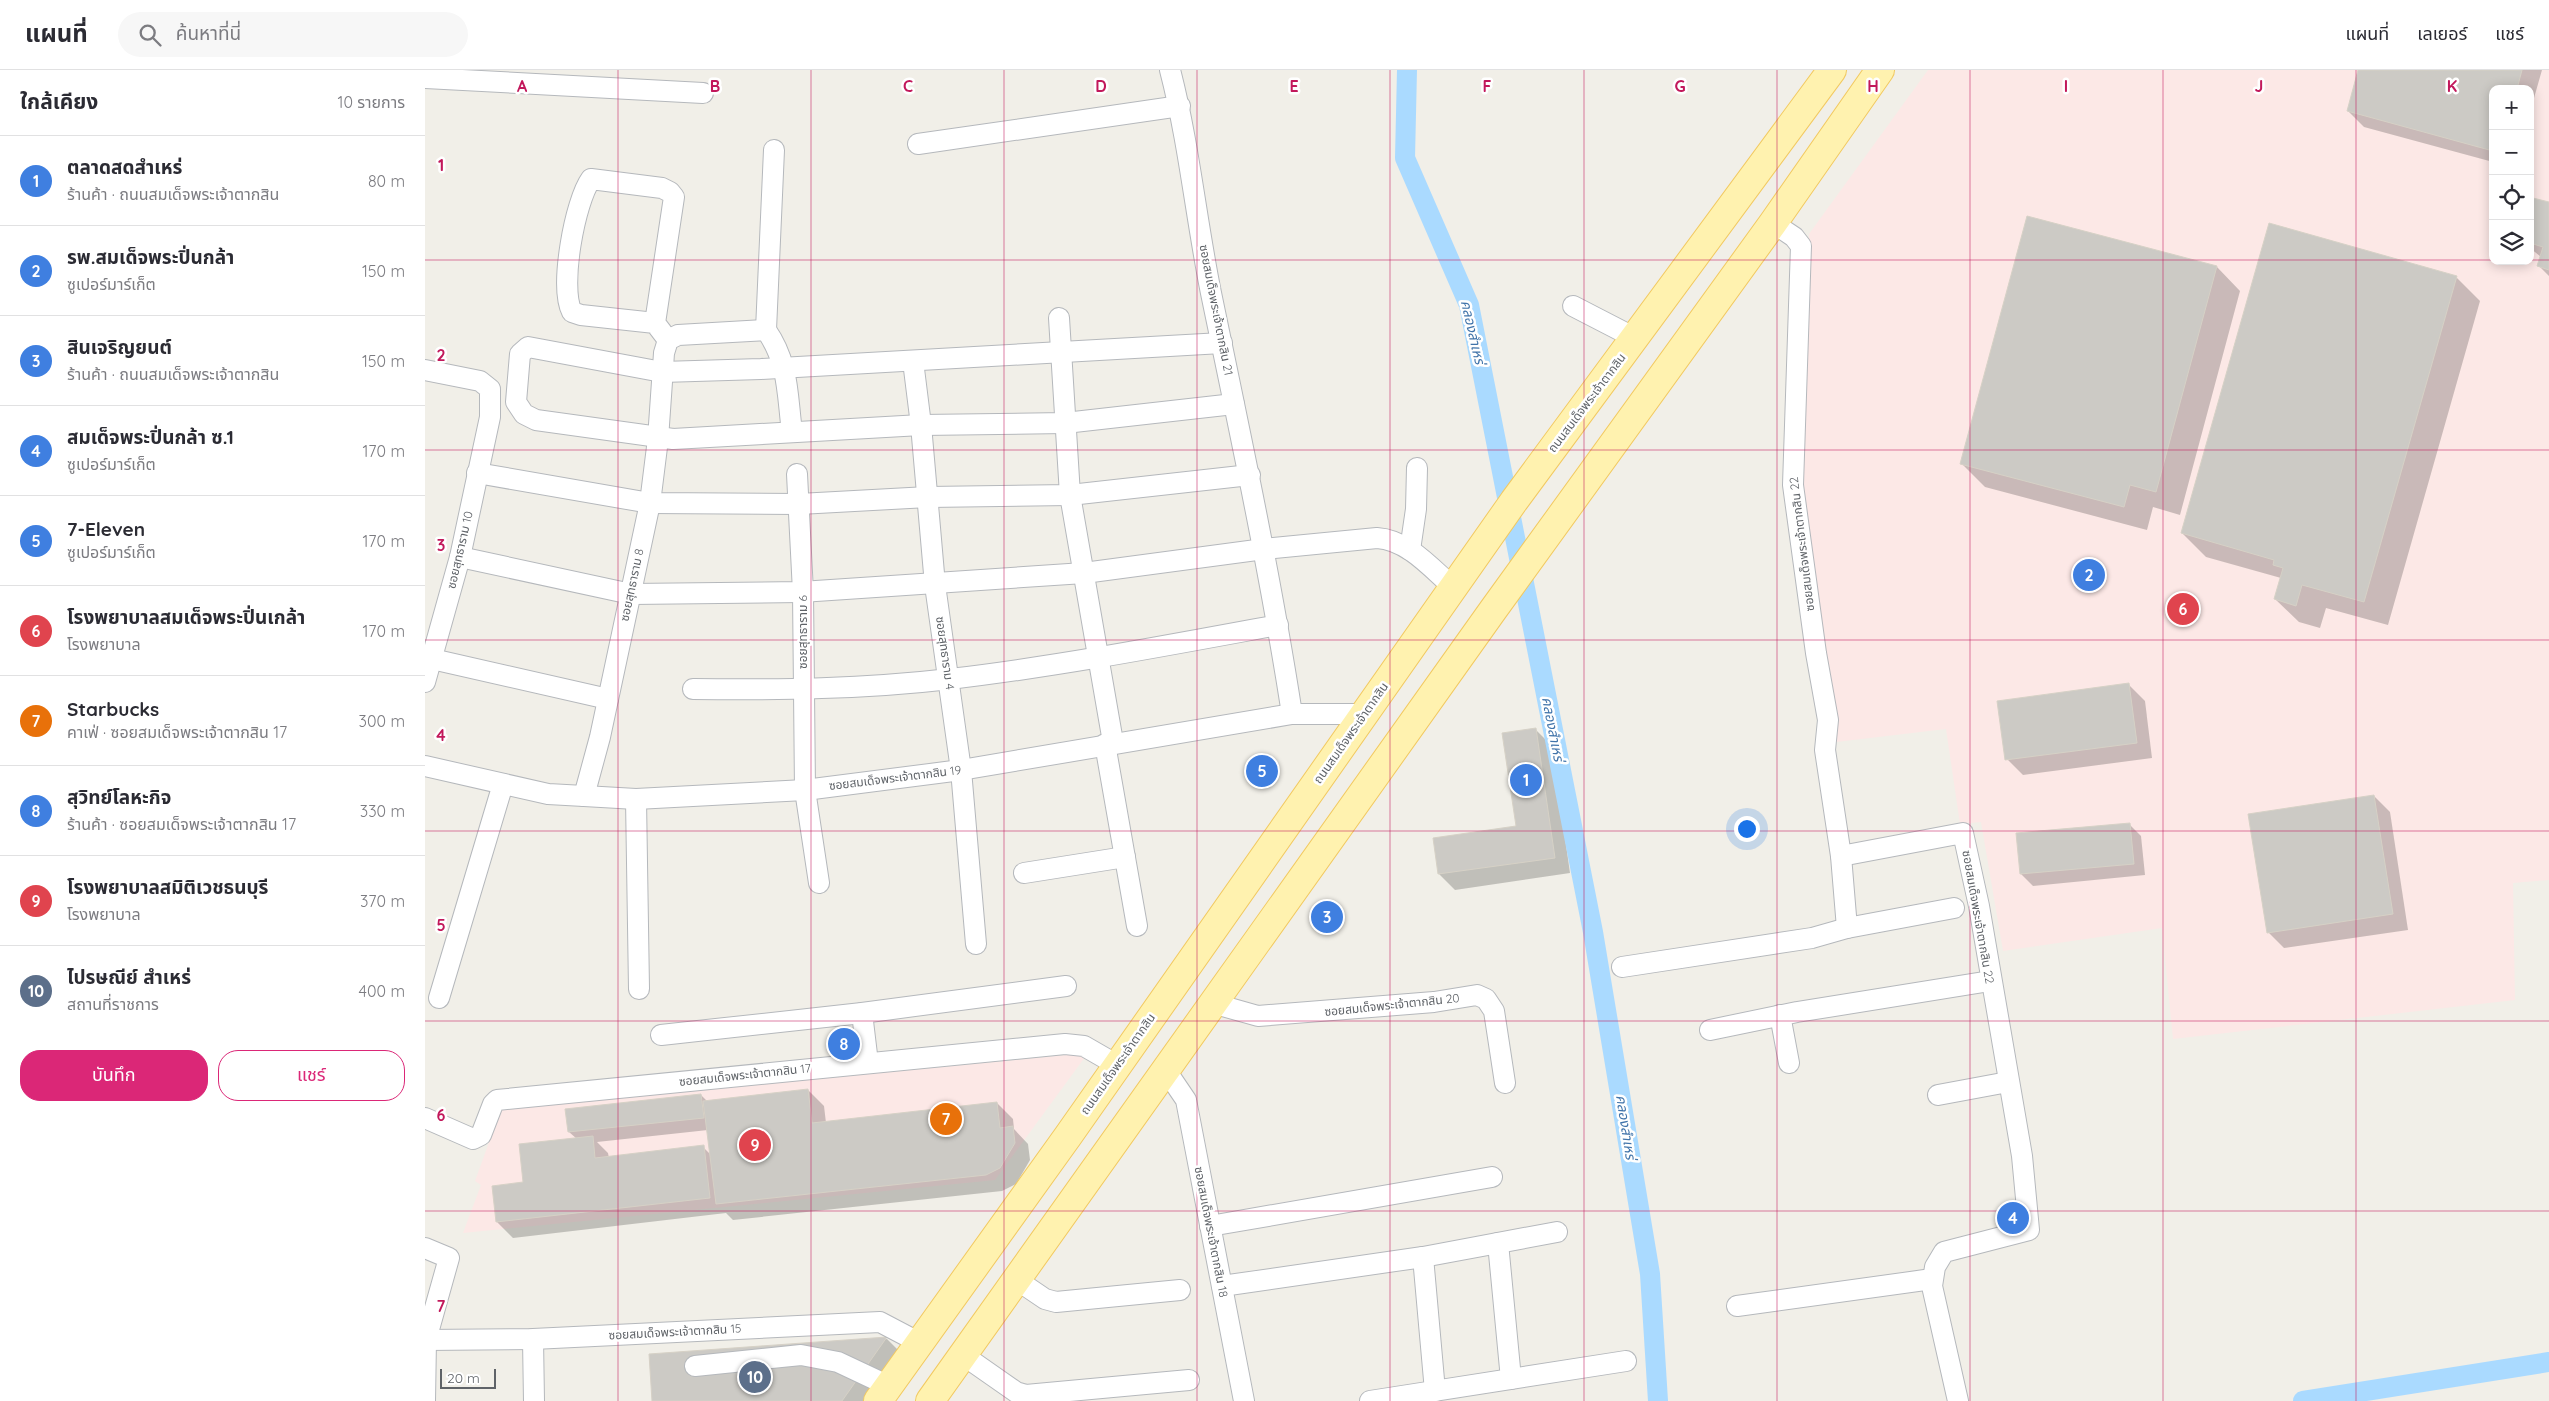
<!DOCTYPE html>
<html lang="th">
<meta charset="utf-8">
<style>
body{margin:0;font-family:Quicksand,"Noto Sans Thai",sans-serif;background:#f7f7f7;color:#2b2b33}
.controls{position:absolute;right:15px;top:15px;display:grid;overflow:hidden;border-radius:10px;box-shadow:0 2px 12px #0003}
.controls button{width:45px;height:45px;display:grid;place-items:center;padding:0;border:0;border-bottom:1px solid #e1e1e2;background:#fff;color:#2b2b33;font:25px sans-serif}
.scale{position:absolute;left:15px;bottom:12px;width:56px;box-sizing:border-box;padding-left:5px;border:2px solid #5f6368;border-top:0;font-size:14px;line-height:18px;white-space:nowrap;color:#5f6368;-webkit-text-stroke:4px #fff;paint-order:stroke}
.you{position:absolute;left:1321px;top:758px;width:18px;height:18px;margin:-12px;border:4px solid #fff;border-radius:50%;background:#1a73e8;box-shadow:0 0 0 8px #1a73e833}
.badge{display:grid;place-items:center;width:32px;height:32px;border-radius:50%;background:#db2777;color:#fff;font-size:16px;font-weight:700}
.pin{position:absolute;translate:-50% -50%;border:2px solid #fff;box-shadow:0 1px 5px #0006}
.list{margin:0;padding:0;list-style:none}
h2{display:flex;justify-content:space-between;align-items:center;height:65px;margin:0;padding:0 20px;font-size:21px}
h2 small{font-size:16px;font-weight:400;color:#7c7c81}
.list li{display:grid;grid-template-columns:32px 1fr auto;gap:15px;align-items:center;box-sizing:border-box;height:90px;padding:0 20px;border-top:1px solid #e1e1e2}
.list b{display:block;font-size:19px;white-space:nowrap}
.list p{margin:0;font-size:16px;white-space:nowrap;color:#7c7c81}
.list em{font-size:16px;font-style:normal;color:#7c7c81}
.actions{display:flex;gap:10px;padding:15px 20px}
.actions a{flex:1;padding:11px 0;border:1px solid #db2777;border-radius:20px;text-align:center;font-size:18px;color:#db2777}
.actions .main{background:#db2777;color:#fff}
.icon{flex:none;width:28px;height:28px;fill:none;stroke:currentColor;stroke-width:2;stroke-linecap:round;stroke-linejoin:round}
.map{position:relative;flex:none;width:2124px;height:1331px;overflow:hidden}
header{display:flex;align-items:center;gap:30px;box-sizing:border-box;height:70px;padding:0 25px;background:#fff;border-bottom:1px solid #e1e1e2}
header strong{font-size:24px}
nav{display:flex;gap:28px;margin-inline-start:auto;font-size:18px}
.search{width:350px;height:45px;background:#f7f7f7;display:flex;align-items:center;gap:12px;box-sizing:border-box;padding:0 18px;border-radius:28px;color:#7c7c81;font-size:19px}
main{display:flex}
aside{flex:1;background:#fff}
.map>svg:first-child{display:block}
.medical{fill:#fce8e6;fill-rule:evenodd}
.shadow{fill:#0003;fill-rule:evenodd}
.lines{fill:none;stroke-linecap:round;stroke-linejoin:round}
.canal{stroke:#aadaff;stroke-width:20}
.building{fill:#cccac5;stroke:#d6d1c6}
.minor-casing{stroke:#b5b8bc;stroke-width:22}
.primary-casing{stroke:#f2c960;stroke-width:30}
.minor{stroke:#fff;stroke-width:20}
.primary{stroke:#fff2af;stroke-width:28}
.grid{fill:none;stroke:#c2185b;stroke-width:1;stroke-opacity:0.55}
.labels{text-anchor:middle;stroke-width:5;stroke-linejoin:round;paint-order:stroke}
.street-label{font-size:12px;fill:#5f6368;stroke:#fff}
.water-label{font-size:14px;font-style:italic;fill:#4174aa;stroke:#fff}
.grid-label{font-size:16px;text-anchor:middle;font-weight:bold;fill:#c2185b;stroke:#fff;stroke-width:5;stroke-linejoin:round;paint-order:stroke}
</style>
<header>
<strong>แผนที่</strong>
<div class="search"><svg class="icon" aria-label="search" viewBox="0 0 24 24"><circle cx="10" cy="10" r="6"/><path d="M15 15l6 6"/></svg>ค้นหาที่นี่</div>
<nav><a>แผนที่</a><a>เลเยอร์</a><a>แชร์</a></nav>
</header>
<main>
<aside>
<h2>ใกล้เคียง<small>10 รายการ</small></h2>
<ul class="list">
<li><span class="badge" style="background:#3f7fe0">1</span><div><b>ตลาดสดสำเหร่</b><p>ร้านค้า · ถนนสมเด็จพระเจ้าตากสิน</p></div><em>80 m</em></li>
<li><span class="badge" style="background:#3f7fe0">2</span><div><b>รพ.สมเด็จพระปิ่นกล้า</b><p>ซูเปอร์มาร์เก็ต</p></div><em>150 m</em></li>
<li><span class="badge" style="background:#3f7fe0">3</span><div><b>สินเจริญยนต์</b><p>ร้านค้า · ถนนสมเด็จพระเจ้าตากสิน</p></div><em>150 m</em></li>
<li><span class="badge" style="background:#3f7fe0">4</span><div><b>สมเด็จพระปิ่นกล้า ซ.1</b><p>ซูเปอร์มาร์เก็ต</p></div><em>170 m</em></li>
<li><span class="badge" style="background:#3f7fe0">5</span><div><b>7-Eleven</b><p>ซูเปอร์มาร์เก็ต</p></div><em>170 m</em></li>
<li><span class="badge" style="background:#e0444e">6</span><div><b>โรงพยาบาลสมเด็จพระปิ่นเกล้า</b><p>โรงพยาบาล</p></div><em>170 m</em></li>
<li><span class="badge" style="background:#e8710a">7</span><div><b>Starbucks</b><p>คาเฟ่ · ซอยสมเด็จพระเจ้าตากสิน 17</p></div><em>300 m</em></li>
<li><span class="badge" style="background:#3f7fe0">8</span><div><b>สุวิทย์โลหะกิจ</b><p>ร้านค้า · ซอยสมเด็จพระเจ้าตากสิน 17</p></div><em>330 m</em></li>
<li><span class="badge" style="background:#e0444e">9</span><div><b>โรงพยาบาลสมิติเวชธนบุรี</b><p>โรงพยาบาล</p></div><em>370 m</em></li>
<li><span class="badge" style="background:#5c6f8a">10</span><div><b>ไปรษณีย์ สำเหร่</b><p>สถานที่ราชการ</p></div><em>400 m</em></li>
</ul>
<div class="actions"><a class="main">บันทึก</a><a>แชร์</a></div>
</aside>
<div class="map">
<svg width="2124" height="1331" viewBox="0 0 2124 1331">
<rect width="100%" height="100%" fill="#f1efe8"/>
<!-- medical -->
<g class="medical">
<path d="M1503,0H2124V810L2088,813L2090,930L1748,969L1737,858L1578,881L1556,752L1535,754L1521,659L1411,672L1375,420L1384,164ZM2068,19H2105V191H2068Z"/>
<polygon points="663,983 570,1110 38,1163 56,1115 50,1111 76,1039"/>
</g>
<!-- shadow -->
<g class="shadow">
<polygon points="1935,0 2117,0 2105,42 2105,19 2068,19 2068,92 1939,57 1923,41"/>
<polygon points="2124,134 2124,206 2114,196 2116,187 2105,178 2105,141"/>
<polygon points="1603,148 1792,197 1815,221 1755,445 1728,437 1722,460 1560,417 1537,394"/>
<polygon points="2031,207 2055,231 1963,555 1901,538 1895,558 1874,552 1850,529 1856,508 1781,487 1757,463"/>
<polygon points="1704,615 1720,631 1727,688 1598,705 1582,689"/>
<polygon points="1111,660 1127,676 1145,803 1030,820 1014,804 1093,758"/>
<polygon points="1949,726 1965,742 1983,860 1859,878 1843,862"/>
<polygon points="1704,754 1716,766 1720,805 1608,816 1596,804"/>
<path d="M383,1020L399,1036L401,1053L572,1033L588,1049L589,1059L603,1074L605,1090L591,1114L577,1121L308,1150L301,1143L88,1168L72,1152L68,1117L100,1114L152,1069L144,1062L276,1025L282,1031ZM283,1060L286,1085L278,1077L184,1088L183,1083L172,1072Z"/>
<polygon points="462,1269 477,1284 444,1331 228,1331 226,1285"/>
</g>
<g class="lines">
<!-- canal -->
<g class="canal">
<polyline points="982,0 980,88 1044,235 1168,862 1225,1204 1233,1331"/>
<polyline points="1878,1331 2124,1292"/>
</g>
</g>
<!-- building -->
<g class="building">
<polygon points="1933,0 2097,0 2092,19 2068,19 2068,81 1922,41"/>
<polygon points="2108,128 2124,132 2124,200 2112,196 2118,177 2105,173 2105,136"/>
<polygon points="1602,146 1792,196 1731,422 1705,415 1699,437 1535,394"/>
<polygon points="1844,153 2032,206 1939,532 1877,515 1871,536 1849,529 1858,498 1848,495 1849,490 1756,463"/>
<polygon points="1704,613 1712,673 1580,690 1572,631"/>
<polygon points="1111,658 1130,788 1013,804 1008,768 1091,756 1077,663"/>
<polygon points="1949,725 1968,844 1842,863 1823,744"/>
<polygon points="1705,753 1709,794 1595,804 1591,763"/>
<polygon points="383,1019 387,1053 572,1032 575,1058 588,1056 590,1073 575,1098 561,1105 291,1134 278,1031"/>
<polygon points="276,1024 279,1048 143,1062 140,1039"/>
<polygon points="168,1066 170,1088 279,1075 285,1128 71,1152 67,1116 98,1112 94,1074"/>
<polygon points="462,1267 417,1331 227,1331 224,1284"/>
</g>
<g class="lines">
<defs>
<g id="minor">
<path d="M745,0C764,73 771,149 786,223C815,363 845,502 867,644"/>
<polyline points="0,8 278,23"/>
<polyline points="493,74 755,36"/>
<polyline points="1348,153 1369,167 1376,176 1368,415 1391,583 1403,650 1400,680 1416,786 1422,858"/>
<polyline points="1148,236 1210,268"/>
<polyline points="634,248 645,425 688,672"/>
<path d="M230,253L156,245L147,242C134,217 150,131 166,109L237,118L245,122L249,127L230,253L243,270"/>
<polyline points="341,260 349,80"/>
<polyline points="797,273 336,299 237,302 103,277 95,284 91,332 99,344 111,350 248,369 496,355 640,353 809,334"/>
<polyline points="488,291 496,355 510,515 536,700 551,874"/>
<polyline points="0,300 55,311 65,319 65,347 35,487 0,612"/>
<polyline points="52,403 225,433 374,434 503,427 645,425 825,405"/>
<polyline points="372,404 378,522 380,720 394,813"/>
<polyline points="985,480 991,439 992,398"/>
<path d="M35,487L206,524L376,522L659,503L839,479L952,468C983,470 1006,498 1028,517"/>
<polyline points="7,589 183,629"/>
<path d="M268,619C354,620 439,619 525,609C635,596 744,575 853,555"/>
<polyline points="680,674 712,856"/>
<polyline points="0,696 123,724 159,726 211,729 380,720 536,700 867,644 939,644"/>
<path d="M159,726L175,667L225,433L233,369L239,283L243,270L253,265L341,260C364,293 362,323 367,362"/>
<polyline points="211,729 214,919"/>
<polyline points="1416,786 1538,763 1554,836 1597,1086 1604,1160 1519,1182 1510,1197 1507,1216 1533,1331"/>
<polyline points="599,803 700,787"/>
<polyline points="1197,897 1387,868 1422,858 1529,838"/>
<polyline points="14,928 78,714"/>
<polyline points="787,933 833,946 1009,932 1052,925 1061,929 1069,941 1080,1013"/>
<polyline points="437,943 443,993"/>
<polyline points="1355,945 1364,993"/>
<polyline points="1285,960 1372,942 1565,911"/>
<polyline points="236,965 437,943 641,916"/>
<polyline points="740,999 761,1030 819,1331"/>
<polyline points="1513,1025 1583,1012"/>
<polyline points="0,1048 48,1069 56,1065 68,1034 72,1030 640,974 659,976 692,995"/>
<polyline points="785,1156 1067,1107"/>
<polyline points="1073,1173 1086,1309"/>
<polyline points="0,1178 24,1188 1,1270 0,1331"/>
<polyline points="998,1187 1010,1321"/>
<polyline points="592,1210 620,1229 631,1232 755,1220"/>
<polyline points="797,1216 998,1187 1132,1162"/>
<polyline points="1312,1236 1507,1209"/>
<polyline points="108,1269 109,1331"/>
<polyline points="0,1270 108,1269 455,1252 495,1273"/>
<polyline points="538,1285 591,1322 601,1325 764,1310"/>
<polyline points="270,1296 376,1285 413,1292 464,1316"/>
<polyline points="945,1331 1201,1291"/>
</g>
<g id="primary">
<polyline points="453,1331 643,1066 1089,431 1407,0"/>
<polyline points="505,1331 1068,540 1348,153 1455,0"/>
</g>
</defs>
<!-- minor casing -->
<use href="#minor" class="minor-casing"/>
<!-- primary casing -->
<use href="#primary" class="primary-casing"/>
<!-- minor -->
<use href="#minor" class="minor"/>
<!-- primary -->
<use href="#primary" class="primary"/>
</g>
<!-- grid -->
<path class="grid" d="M193,0V1331M386,0V1331M579,0V1331M772,0V1331M965,0V1331M1159,0V1331M1352,0V1331M1545,0V1331M1738,0V1331M1931,0V1331M0,190H2068M2105,190H2124M0,380H2124M0,570H2124M0,761H2124M0,951H2124M0,1141H2124"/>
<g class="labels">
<!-- street labels -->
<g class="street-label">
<text transform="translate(791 240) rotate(79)" y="4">ซอยสมเด็จพระเจ้าตากสิน 21</text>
<text transform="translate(1162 333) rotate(-53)" y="4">ถนนสมเด็จพระเจ้าตากสิน</text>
<text transform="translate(1377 474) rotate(-97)" y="4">ซอยสมเด็จพระเจ้าตากสิน 22</text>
<text transform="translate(35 480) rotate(-77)" y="4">ซอยสุทธาราม 10</text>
<text transform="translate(207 515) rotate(-78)" y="4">ซอยสุทธาราม 8</text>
<text transform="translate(378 562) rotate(-90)" y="4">ซอยสุทธาราม 6</text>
<text transform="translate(520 583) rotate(82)" y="4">ซอยสุทธาราม 4</text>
<text transform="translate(926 663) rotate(-55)" y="4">ถนนสมเด็จพระเจ้าตากสิน</text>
<text transform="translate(470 708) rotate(-7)" y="4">ซอยสมเด็จพระเจ้าตากสิน 19</text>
<text transform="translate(1553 847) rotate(80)" y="4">ซอยสมเด็จพระเจ้าตากสิน 22</text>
<text transform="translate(967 935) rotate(-6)" y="4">ซอยสมเด็จพระเจ้าตากสิน 20</text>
<text transform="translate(693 994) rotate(-55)" y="4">ถนนสมเด็จพระเจ้าตากสิน</text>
<text transform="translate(320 1005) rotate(-6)" y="4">ซอยสมเด็จพระเจ้าตากสิน 17</text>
<text transform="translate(786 1162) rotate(79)" y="4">ซอยสมเด็จพระเจ้าตากสิน 18</text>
<text transform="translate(250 1262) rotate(-3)" y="4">ซอยสมเด็จพระเจ้าตากสิน 15</text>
</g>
<!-- water labels -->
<g class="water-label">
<text transform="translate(1048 262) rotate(77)" y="5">คลองสำเหร่</text>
<text transform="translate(1128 659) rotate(79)" y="5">คลองสำเหร่</text>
<text transform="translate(1201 1057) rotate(81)" y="5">คลองสำเหร่</text>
</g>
</g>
<g class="grid-label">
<text x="97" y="22">A</text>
<text x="290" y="22">B</text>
<text x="483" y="22">C</text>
<text x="676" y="22">D</text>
<text x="869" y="22">E</text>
<text x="1062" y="22">F</text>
<text x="1255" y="22">G</text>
<text x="1448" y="22">H</text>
<text x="1641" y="22">I</text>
<text x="1834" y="22">J</text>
<text x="2027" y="22">K</text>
<text x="16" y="101">1</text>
<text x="16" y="291">2</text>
<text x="16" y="481">3</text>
<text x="16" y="671">4</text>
<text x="16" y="861">5</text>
<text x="16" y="1051">6</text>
<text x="16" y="1242">7</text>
</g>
</svg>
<div class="controls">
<button>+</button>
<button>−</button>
<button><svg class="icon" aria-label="locate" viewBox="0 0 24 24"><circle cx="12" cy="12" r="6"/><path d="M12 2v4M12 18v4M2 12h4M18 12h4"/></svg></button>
<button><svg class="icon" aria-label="layers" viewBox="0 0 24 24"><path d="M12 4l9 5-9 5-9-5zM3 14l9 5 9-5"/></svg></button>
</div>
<div class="scale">20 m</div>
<div class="you"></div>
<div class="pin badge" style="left:1101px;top:710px;background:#3f7fe0">1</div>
<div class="pin badge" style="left:1664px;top:505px;background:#3f7fe0">2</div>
<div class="pin badge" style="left:902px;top:847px;background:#3f7fe0">3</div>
<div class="pin badge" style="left:1588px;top:1148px;background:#3f7fe0">4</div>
<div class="pin badge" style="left:837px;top:701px;background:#3f7fe0">5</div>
<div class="pin badge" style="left:1758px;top:539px;background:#e0444e">6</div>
<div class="pin badge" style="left:521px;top:1049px;background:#e8710a">7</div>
<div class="pin badge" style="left:419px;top:974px;background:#3f7fe0">8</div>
<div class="pin badge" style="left:330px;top:1075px;background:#e0444e">9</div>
<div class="pin badge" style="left:330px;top:1307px;background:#5c6f8a">10</div>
</div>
</main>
